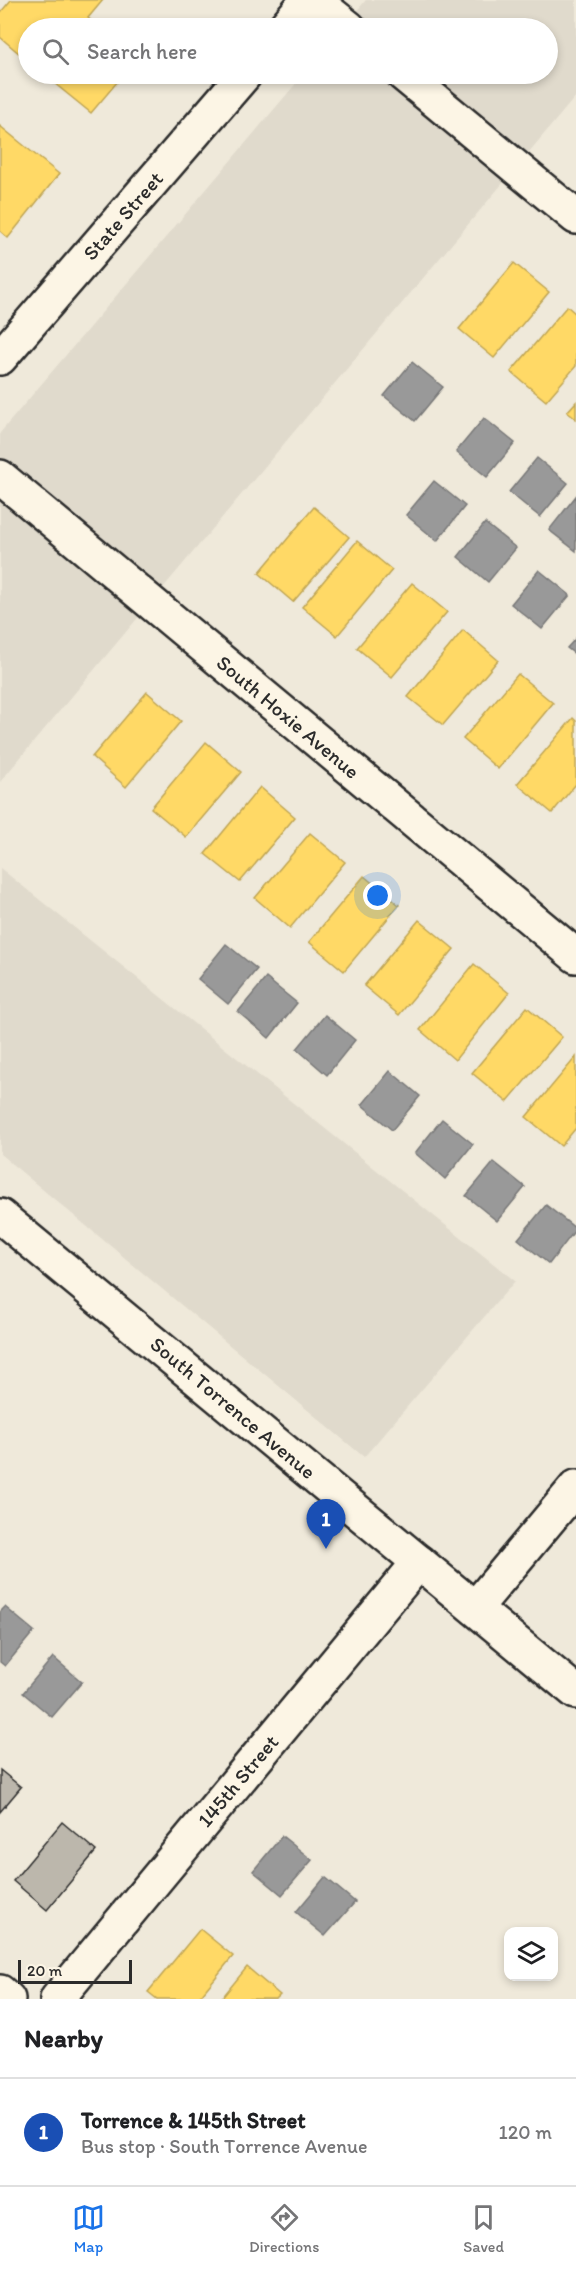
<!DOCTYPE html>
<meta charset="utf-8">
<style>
body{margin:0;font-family:Itim,sans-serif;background:#f2f2f2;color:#202124}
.controls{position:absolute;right:18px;bottom:18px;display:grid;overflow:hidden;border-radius:12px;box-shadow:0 3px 9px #0003}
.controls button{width:54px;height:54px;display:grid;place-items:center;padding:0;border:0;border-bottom:2px solid #e0e0e0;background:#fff;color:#202124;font:30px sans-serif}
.scale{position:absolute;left:18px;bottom:15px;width:114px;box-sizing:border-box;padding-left:6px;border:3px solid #2b2b2b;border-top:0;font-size:16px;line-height:21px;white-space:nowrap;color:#2b2b2b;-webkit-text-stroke:4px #fcf5e5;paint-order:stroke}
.you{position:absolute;left:378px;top:896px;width:21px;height:21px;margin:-15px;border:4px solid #fff;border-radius:50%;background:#1a73e8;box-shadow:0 0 0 9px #1a73e833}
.badge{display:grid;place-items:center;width:39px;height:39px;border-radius:50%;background:#1a73e8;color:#fff;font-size:20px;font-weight:700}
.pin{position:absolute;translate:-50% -50px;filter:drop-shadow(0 2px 3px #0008)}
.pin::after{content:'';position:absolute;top:32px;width:21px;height:18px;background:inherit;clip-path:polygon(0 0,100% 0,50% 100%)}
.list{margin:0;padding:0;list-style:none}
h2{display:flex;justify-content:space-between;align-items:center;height:78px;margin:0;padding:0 24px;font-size:26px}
h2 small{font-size:20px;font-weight:400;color:#757577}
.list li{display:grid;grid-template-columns:39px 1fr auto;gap:18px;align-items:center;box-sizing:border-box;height:108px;padding:0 24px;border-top:2px solid #e0e0e0}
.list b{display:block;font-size:22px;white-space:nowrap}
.list p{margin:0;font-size:20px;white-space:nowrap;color:#757577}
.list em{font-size:20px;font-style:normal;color:#757577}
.icon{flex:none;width:33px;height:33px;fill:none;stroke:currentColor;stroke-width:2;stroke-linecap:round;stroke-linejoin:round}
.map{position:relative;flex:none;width:576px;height:1999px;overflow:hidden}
.search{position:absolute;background:#fff;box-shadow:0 3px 9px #0003;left:18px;right:18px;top:18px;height:66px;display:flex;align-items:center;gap:15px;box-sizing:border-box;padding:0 21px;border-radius:33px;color:#757577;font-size:22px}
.sheet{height:186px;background:#fff}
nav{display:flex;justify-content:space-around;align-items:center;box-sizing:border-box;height:84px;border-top:2px solid #e0e0e0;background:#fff;font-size:16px;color:#757577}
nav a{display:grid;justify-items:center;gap:3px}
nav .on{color:#1a73e8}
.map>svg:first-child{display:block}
.built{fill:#e0dacc}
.homes{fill:#ffd966;stroke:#bfa554;stroke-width:1.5}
.industry{fill:#999;stroke:#787878;stroke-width:1.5}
.building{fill:#bcb7ac;stroke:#2b2b2b;stroke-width:1.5}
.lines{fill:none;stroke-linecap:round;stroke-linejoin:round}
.minor-casing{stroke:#2b2b2b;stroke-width:38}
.tertiary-casing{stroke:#2b2b2b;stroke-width:38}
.secondary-casing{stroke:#2b2b2b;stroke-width:38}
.minor{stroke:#fcf5e5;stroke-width:33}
.tertiary{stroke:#fcf5e5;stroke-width:33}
.secondary{stroke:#fcf5e5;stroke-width:33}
.labels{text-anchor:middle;stroke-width:6;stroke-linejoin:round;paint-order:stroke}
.street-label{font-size:21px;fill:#2b2b2b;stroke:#fcf5e5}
</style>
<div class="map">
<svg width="576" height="1999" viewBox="0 0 576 1999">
<rect width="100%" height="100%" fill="#efe9da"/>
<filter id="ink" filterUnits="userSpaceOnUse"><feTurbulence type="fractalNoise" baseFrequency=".0167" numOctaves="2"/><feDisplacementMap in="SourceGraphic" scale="12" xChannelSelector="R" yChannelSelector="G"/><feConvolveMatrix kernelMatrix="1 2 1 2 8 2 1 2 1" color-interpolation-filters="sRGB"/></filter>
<g filter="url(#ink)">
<!-- built -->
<g class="built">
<polygon points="366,0 576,0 576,96 0,782 0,433 304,74 548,74 548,28 342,28"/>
<polygon points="0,868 515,1281 364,1457 0,1154"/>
</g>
<!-- homes -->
<g class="homes">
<polygon points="11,0 103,0 88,18 101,28 28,28 28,61 0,37 0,13"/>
<polygon points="43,74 124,74 91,113"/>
<polygon points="0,126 59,174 8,238 0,231"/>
<polygon points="514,263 549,292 494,358 459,329"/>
<polygon points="567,306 576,314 576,366 546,401 511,372"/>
<polygon points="576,402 576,419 567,412"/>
<polygon points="314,507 349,537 293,602 259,573"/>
<polygon points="357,541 392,570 337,636 302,607"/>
<polygon points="412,583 447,612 392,677 357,648"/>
<polygon points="463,630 498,660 443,725 408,697"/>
<polygon points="518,674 553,703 498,769 463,739"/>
<polygon points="147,692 181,721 126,787 92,757"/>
<polygon points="573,718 576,721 576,784 552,813 517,784"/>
<polygon points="206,742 241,772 186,837 151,808"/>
<polygon points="260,787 295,817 240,882 205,854"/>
<polygon points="310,833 345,862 290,928 255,898"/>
<polygon points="364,876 399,905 344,971 309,942"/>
<polygon points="419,920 454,949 399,1015 364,986"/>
<polygon points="474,964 509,993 455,1060 420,1030"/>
<polygon points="527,1007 562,1037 507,1102 472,1073"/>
<polygon points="576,1057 576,1128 561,1146 526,1117"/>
<polygon points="200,1929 233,1956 198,1999 157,1999 148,1992"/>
<polygon points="247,1967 280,1995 276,1999 221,1999"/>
</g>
<!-- industry -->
<g class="industry">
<polygon points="412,362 443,387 415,421 384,396"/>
<polygon points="484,418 515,443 487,477 456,452"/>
<polygon points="537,458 568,483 540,517 509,492"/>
<polygon points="434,481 465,506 437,541 406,515"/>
<polygon points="576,496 576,551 549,530"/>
<polygon points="485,523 516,548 488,582 458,557"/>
<polygon points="539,570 570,595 542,629 511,604"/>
<polygon points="576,638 576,655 567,648"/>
<polygon points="226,944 257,969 228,1004 198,979"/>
<polygon points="266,978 297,1003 269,1038 238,1012"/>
<polygon points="325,1015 355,1040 327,1075 297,1049"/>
<polygon points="390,1071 420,1096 392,1130 362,1105"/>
<polygon points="442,1119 473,1144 445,1179 415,1153"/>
<polygon points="494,1162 525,1187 497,1221 466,1196"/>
<polygon points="546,1205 576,1229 549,1264 518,1239"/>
<polygon points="5,1607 34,1631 5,1666 0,1662 0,1612"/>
<polygon points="53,1657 82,1682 52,1717 23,1693"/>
<polygon points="282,1836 312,1860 282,1895 253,1871"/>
<polygon points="325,1877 355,1902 325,1936 296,1912"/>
</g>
<!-- building -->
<g class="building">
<polygon points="0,1770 21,1787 0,1812"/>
<polygon points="62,1822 96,1851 47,1910 13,1881"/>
</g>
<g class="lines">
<defs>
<g id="minor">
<polyline points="314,0 349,28"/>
<polyline points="403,74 576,217"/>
<polyline points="0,477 576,956"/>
<polyline points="475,1608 576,1487"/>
<polyline points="0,1992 8,1999"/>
<polyline points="57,1999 419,1562"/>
</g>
<g id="tertiary">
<polyline points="284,28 308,0"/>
<polyline points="0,358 245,74"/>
</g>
<polyline id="secondary" points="0,1216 576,1692"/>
</defs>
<!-- minor casing -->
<use href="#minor" class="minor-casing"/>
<!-- tertiary casing -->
<use href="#tertiary" class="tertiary-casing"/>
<!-- secondary casing -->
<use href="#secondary" class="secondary-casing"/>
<!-- minor -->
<use href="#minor" class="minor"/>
<!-- tertiary -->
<use href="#tertiary" class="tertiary"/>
<!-- secondary -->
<use href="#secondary" class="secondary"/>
</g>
</g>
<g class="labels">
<!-- street labels -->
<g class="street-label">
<text transform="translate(123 216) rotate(-49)" y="7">State Street</text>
<text transform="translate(288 717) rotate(40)" y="7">South Hoxie Avenue</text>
<text transform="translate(233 1408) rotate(40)" y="7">South Torrence Avenue</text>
<text transform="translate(238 1781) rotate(-50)" y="7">145th Street</text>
</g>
</g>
</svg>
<div class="controls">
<button><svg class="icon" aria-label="layers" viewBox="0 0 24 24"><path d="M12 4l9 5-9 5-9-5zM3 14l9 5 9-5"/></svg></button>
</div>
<div class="scale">20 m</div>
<div class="you"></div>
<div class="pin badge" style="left:326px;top:1549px;background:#1a4fb4">1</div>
<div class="search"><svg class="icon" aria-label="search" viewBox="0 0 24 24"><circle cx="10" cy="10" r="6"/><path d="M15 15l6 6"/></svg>Search here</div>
</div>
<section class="sheet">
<h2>Nearby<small></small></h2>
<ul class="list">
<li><span class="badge" style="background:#1a4fb4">1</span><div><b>Torrence &amp; 145th Street</b><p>Bus stop · South Torrence Avenue</p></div><em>120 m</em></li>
</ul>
</section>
<nav>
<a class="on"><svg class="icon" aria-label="map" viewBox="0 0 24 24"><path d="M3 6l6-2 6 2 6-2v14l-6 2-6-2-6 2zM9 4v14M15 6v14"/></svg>Map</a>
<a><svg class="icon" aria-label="directions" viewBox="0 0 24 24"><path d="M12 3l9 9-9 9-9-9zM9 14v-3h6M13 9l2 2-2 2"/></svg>Directions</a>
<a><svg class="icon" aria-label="saved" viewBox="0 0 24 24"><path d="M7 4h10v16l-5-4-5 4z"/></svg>Saved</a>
</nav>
